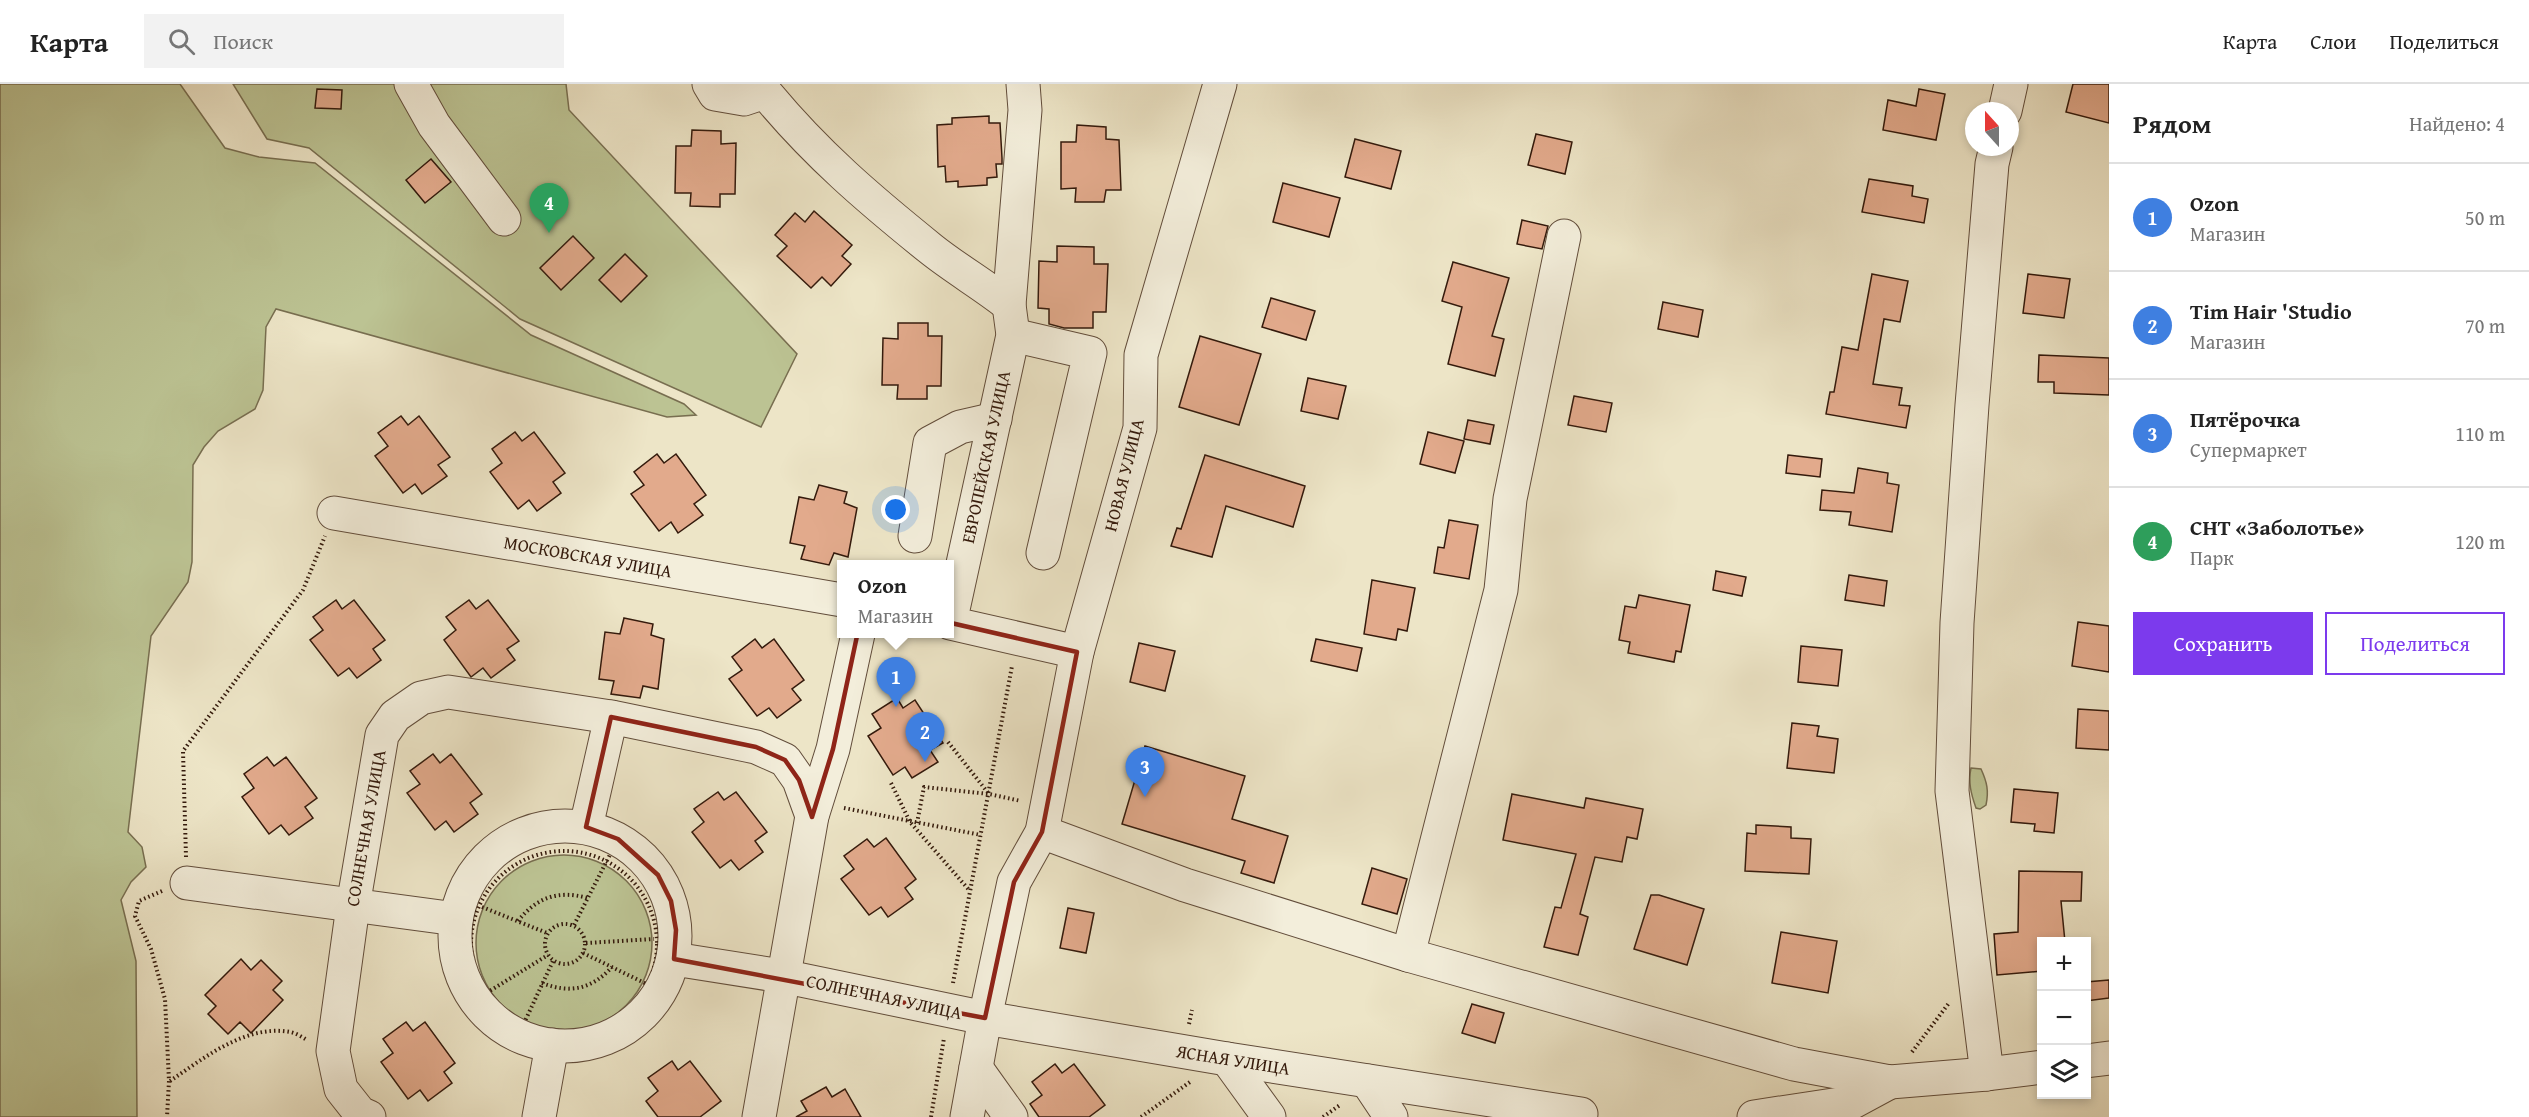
<!DOCTYPE html>
<html lang="ru">
<meta charset="utf-8">
<style>
body{margin:0;font-family:"Gentium Book Plus",serif;background:#f2f2f2;color:#222}
.controls{position:absolute;right:18px;bottom:18px;display:grid;overflow:hidden;border-radius:0px;box-shadow:0 3px 9px #0003}
.controls button{width:54px;height:54px;display:grid;place-items:center;padding:0;border:0;border-bottom:2px solid #e0e0e0;background:#fff;color:#222;font:30px sans-serif}
.compass{position:absolute;left:1965px;top:18px;width:54px;height:54px;border-radius:50%;background:#fff;box-shadow:0 3px 9px #0003;rotate:339deg}
.you{position:absolute;left:896px;top:426px;width:21px;height:21px;margin:-15px;border:4px solid #fff;border-radius:50%;background:#1a73e8;box-shadow:0 0 0 9px #1a73e833}
.badge{display:grid;place-items:center;width:39px;height:39px;border-radius:50%;background:#7c3aed;color:#fff;font-size:20px;font-weight:700}
.pin{position:absolute;translate:-50% -50px;filter:drop-shadow(0 2px 3px #0008)}
.pin::after{content:'';position:absolute;top:32px;width:21px;height:18px;background:inherit;clip-path:polygon(0 0,100% 0,50% 100%)}
.popup{position:absolute;left:837px;top:476px;width:117px;height:78px;box-sizing:border-box;display:grid;place-content:center;border-radius:0px;background:#fff;filter:drop-shadow(0 2px 4px #0005);font-size:20px;white-space:nowrap;color:#767676}
.popup b{font-size:22px;color:#222}
.popup::after{content:'';position:absolute;left:50%;top:100%;margin-left:-12px;border:12px solid transparent;border-top-color:#fff}
.list{margin:0;padding:0;list-style:none}
h2{display:flex;justify-content:space-between;align-items:center;height:78px;margin:0;padding:0 24px;font-size:26px}
h2 small{font-size:20px;font-weight:400;color:#767676}
.list li{display:grid;grid-template-columns:39px 1fr auto;gap:18px;align-items:center;box-sizing:border-box;height:108px;padding:0 24px;border-top:2px solid #e0e0e0}
.list b{display:block;font-size:22px;white-space:nowrap}
.list p{margin:0;font-size:20px;white-space:nowrap;color:#767676}
.list em{font-size:20px;font-style:normal;color:#767676}
.actions{display:flex;gap:12px;padding:18px 24px}
.actions a{flex:1;padding:14px 0;border:2px solid #7c3aed;border-radius:0px;text-align:center;font-size:21px;color:#7c3aed}
.actions .main{background:#7c3aed;color:#fff}
.icon{flex:none;width:33px;height:33px;fill:none;stroke:currentColor;stroke-width:2;stroke-linecap:round;stroke-linejoin:round}
.map{position:relative;flex:none;width:2109px;height:1033px;overflow:hidden}
header{display:flex;align-items:center;gap:36px;box-sizing:border-box;height:84px;padding:0 30px;background:#fff;border-bottom:2px solid #e0e0e0}
header strong{font-size:28px}
nav{display:flex;gap:33px;margin-inline-start:auto;font-size:21px}
.search{width:420px;height:54px;background:#f2f2f2;display:flex;align-items:center;gap:15px;box-sizing:border-box;padding:0 21px;border-radius:0px;color:#767676;font-size:22px}
main{display:flex}
aside{flex:1;background:#fff}
.map>svg:first-child{display:block}
.green{fill:#bcc393;stroke:#786e50;stroke-width:1.5}
.building{fill:#e2aa8c;stroke:#341a0c;stroke-width:1.5}
.lines{fill:none;stroke-linecap:round;stroke-linejoin:round}
.minor-casing{stroke:#624d3b;stroke-width:35}
.path{stroke:#341a0c;stroke-width:4;stroke-dasharray:1.5 3;stroke-linecap:butt}
.minor{stroke:#f3eedb;stroke-width:33}
.marked{fill:none;stroke:#8f2418;stroke-width:4.5;stroke-linejoin:round}
.labels{text-anchor:middle;stroke-width:6;stroke-linejoin:round;paint-order:stroke}
.street-label{font-size:18px;fill:#341a0c;stroke:#f3eedb}
</style>
<header>
<strong>Карта</strong>
<div class="search"><svg class="icon" aria-label="search" viewBox="0 0 24 24"><circle cx="10" cy="10" r="6"/><path d="M15 15l6 6"/></svg>Поиск</div>
<nav><a>Карта</a><a>Слои</a><a>Поделиться</a></nav>
</header>
<main>
<div class="map">
<svg width="2109" height="1033" viewBox="0 0 2109 1033">
<rect width="100%" height="100%" fill="#ede5c7"/>
<filter id="stains"><feTurbulence type="fractalNoise" baseFrequency=".00333" numOctaves="4"/><feColorMatrix values="0 0 0 0 .2 0 0 0 0 .09 0 0 0 0 .02 0 0 0 .5 -.17"/></filter>
<radialGradient id="worn" r=".72"><stop offset=".6" stop-color="#630" stop-opacity="0"/><stop offset="1" stop-color="#630" stop-opacity=".3"/></radialGradient>
<!-- green -->
<g class="green">
<polygon points="0,0 180,0 225,64 259,73 315,79 531,251 684,320 696,331 667,333 276,225 266,243 263,306 255,325 218,347 204,363 193,381 192,478 188,498 151,552 128,748 142,763 146,783 131,798 121,816 136,877 137,1033 0,1033"/>
<polygon points="233,0 566,0 569,26 797,270 761,343 520,235 309,64 267,55"/>
<path d="M1971,684L1981,685C1987,698 1989,707 1986,721L1980,725L1976,724C1971,710 1968,698 1971,684Z"/>
<circle cx="564" cy="859" r="88"/>
</g>
<!-- building -->
<g class="building">
<polygon points="2073,0 2109,0 2109,39 2066,28"/>
<polygon points="317,5 342,6 341,25 315,24"/>
<polygon points="1919,5 1945,10 1936,56 1883,46 1888,16 1916,22"/>
<polygon points="989,32 989,39 1000,39 1002,74 1002,80 996,80 997,93 987,94 987,101 958,103 958,97 946,98 945,82 938,83 937,41 952,40 952,34"/>
<polygon points="1077,41 1106,43 1106,55 1119,56 1121,106 1106,106 1104,118 1075,118 1076,104 1061,105 1061,58 1076,58"/>
<polygon points="692,46 721,47 721,60 736,59 735,110 720,110 720,123 690,122 691,109 675,109 676,62 691,62"/>
<polygon points="1536,50 1572,58 1565,90 1528,81"/>
<polygon points="1355,55 1401,67 1391,105 1345,93"/>
<polygon points="431,75 451,98 425,119 406,96"/>
<polygon points="1869,95 1913,102 1912,112 1928,115 1924,139 1862,128"/>
<polygon points="1283,99 1340,114 1329,153 1273,138"/>
<polygon points="814,127 852,161 842,172 851,180 831,202 822,193 811,204 777,172 787,162 775,151 795,129 805,138"/>
<polygon points="1522,136 1548,142 1542,165 1517,160"/>
<polygon points="573,152 594,174 561,206 540,184"/>
<polygon points="1057,162 1094,163 1094,180 1108,180 1106,228 1093,228 1093,244 1064,244 1049,240 1049,225 1038,224 1039,177 1057,178"/>
<polygon points="625,170 647,192 621,218 599,196"/>
<polygon points="1453,178 1509,194 1492,252 1504,255 1495,292 1448,280 1462,223 1442,217"/>
<polygon points="1872,190 1908,197 1900,238 1884,235 1873,300 1902,304 1899,321 1910,322 1906,344 1826,330 1830,308 1834,308 1842,263 1858,266"/>
<polygon points="2028,190 2070,195 2064,234 2023,229"/>
<polygon points="1271,214 1315,227 1306,256 1262,243"/>
<polygon points="1663,218 1703,226 1698,253 1658,245"/>
<polygon points="898,239 928,239 928,252 942,252 941,302 927,302 927,315 897,315 898,301 882,301 883,254 898,255"/>
<polygon points="1200,252 1261,270 1239,341 1179,323"/>
<polygon points="2039,271 2109,274 2109,311 2054,309 2054,298 2038,298"/>
<polygon points="1308,294 1346,302 1338,335 1301,327"/>
<polygon points="1574,312 1612,319 1606,348 1568,341"/>
<polygon points="401,332 408,341 419,332 450,373 438,381 447,392 422,410 415,400 403,409 375,372 388,362 378,349"/>
<polygon points="1468,336 1494,341 1490,360 1464,355"/>
<polygon points="515,348 522,357 534,348 565,389 553,398 561,409 537,427 529,416 518,425 490,388 502,379 492,365"/>
<polygon points="1428,348 1464,357 1455,389 1420,380"/>
<polygon points="657,370 664,379 676,370 706,411 694,420 703,431 678,449 671,438 659,447 631,410 644,401 634,388"/>
<polygon points="1205,371 1305,402 1293,443 1226,422 1212,473 1171,462 1177,444 1181,445"/>
<polygon points="1788,371 1822,375 1820,393 1786,389"/>
<polygon points="1858,384 1888,389 1887,399 1899,401 1892,448 1849,441 1851,428 1820,426 1822,406 1854,409"/>
<polygon points="819,401 847,408 844,419 857,424 848,473 834,469 829,481 801,475 805,462 790,459 799,413 814,416"/>
<polygon points="1449,436 1478,441 1469,495 1434,489 1438,463 1444,464"/>
<polygon points="1716,487 1746,493 1742,512 1713,506"/>
<polygon points="1849,491 1887,497 1884,522 1845,516"/>
<polygon points="1372,496 1415,504 1407,547 1398,545 1396,556 1364,550"/>
<polygon points="1639,511 1690,521 1681,568 1676,567 1674,578 1628,569 1630,558 1619,556 1625,522 1636,524"/>
<polygon points="336,516 342,525 354,516 385,556 373,565 381,576 357,594 349,584 338,592 310,556 323,546 313,533"/>
<polygon points="469,516 476,525 488,516 519,557 507,565 515,576 491,594 483,584 471,593 444,556 456,546 446,533"/>
<polygon points="624,534 653,540 651,551 664,555 658,605 643,602 640,614 611,610 614,597 599,595 605,548 620,550"/>
<polygon points="2078,538 2109,542 2109,588 2072,582"/>
<polygon points="755,555 762,564 774,555 804,596 792,605 801,616 777,634 769,624 757,632 729,595 742,586 732,573"/>
<polygon points="1316,555 1362,564 1357,587 1311,577"/>
<polygon points="1139,559 1175,567 1165,607 1130,598"/>
<polygon points="1801,562 1842,566 1838,602 1798,598"/>
<polygon points="897,614 903,624 915,616 943,659 930,666 938,678 912,694 905,683 893,691 868,652 881,644 872,630"/>
<polygon points="2078,625 2109,627 2109,666 2076,664"/>
<polygon points="1792,639 1819,642 1817,652 1838,655 1834,689 1787,684"/>
<polygon points="1145,662 1245,692 1232,735 1288,752 1274,799 1241,789 1245,777 1122,740"/>
<polygon points="433,670 440,679 451,670 482,710 470,719 478,730 454,748 446,737 435,746 407,709 420,700 410,687"/>
<polygon points="267,673 274,682 286,673 317,714 305,723 313,734 289,751 281,741 269,750 242,713 254,704 244,690"/>
<polygon points="2014,705 2058,709 2054,749 2034,747 2035,740 2011,738"/>
<polygon points="718,708 724,716 736,708 767,748 755,757 763,768 739,786 731,776 720,784 692,748 704,738 694,725"/>
<polygon points="1512,710 1584,724 1586,714 1643,725 1637,755 1627,753 1622,778 1595,773 1580,830 1588,833 1578,871 1544,863 1555,823 1561,824 1576,770 1503,756"/>
<polygon points="1756,741 1791,743 1791,754 1811,755 1809,790 1745,787 1747,749 1756,750"/>
<polygon points="886,754 916,795 905,804 913,815 888,833 881,823 869,831 841,795 854,785 844,772 867,755 874,763"/>
<polygon points="1372,784 1407,795 1397,830 1362,820"/>
<polygon points="2019,787 2082,788 2081,817 2061,817 2065,858 2042,858 2042,887 1997,891 1994,850 2018,848"/>
<polygon points="1651,811 1659,811 1704,825 1687,881 1634,865"/>
<polygon points="1068,824 1094,829 1086,869 1060,864"/>
<polygon points="1781,848 1837,857 1828,909 1772,899"/>
<polygon points="241,875 251,886 261,876 282,897 273,906 283,916 251,949 240,938 228,950 208,930 216,922 205,911"/>
<polygon points="2109,896 2109,914 2086,917 2086,898"/>
<polygon points="1472,920 1504,929 1495,959 1462,949"/>
<polygon points="406,938 413,947 425,938 455,979 444,988 452,999 428,1017 420,1006 408,1015 381,978 393,969 383,955"/>
<polygon points="672,977 678,986 690,977 721,1017 700,1033 658,1033 646,1017 658,1007 648,994"/>
<polygon points="1055,980 1062,989 1074,980 1105,1021 1089,1033 1039,1033 1030,1020 1042,1011 1032,998"/>
<polygon points="826,1003 832,1013 845,1005 861,1033 796,1033 807,1027 801,1017"/>
</g>
<g class="lines">
<defs>
<g id="minor">
<polyline points="411,0 434,41 504,135"/>
<polyline points="709,0 715,10 744,15 765,8"/>
<path d="M762,0L765,8C816,70 869,115 931,165C956,185 984,201 1009,221"/>
<polyline points="1023,0 1025,26 1009,221 1013,251 950,539 1077,568"/>
<polyline points="2005,27 2011,0"/>
<polyline points="1013,251 1090,269 1043,469"/>
<polyline points="334,429 842,516"/>
<polyline points="915,452 930,359 960,343 995,335"/>
<circle cx="565" cy="852" r="110"/>
<polyline points="586,743 611,633"/>
<polyline points="1042,748 1185,801 1408,871 1794,980 1890,998 1987,990 2042,983"/>
<polyline points="187,799 456,835"/>
<polyline points="1408,871 1501,506 1510,415 1564,152"/>
<polyline points="674,875 782,892 985,934 1014,798 1042,748 1077,568 1140,344 1141,271 1220,0"/>
<polyline points="1227,975 1269,1033"/>
<polyline points="2086,977 2109,974"/>
<polyline points="976,984 1011,1033"/>
<polyline points="1987,990 1952,707 1957,539 1972,321 1992,80 1996,63"/>
<polyline points="1367,997 1391,1033"/>
<polyline points="369,1033 360,1029 341,1005 333,967 353,822 382,651 395,632 421,614 448,608 611,633 756,663 785,676 799,696 812,732"/>
<polyline points="539,1033 552,961"/>
<polyline points="759,1033 812,732 833,665 858,550"/>
<polyline points="967,1033 985,934 1227,975 1581,1030"/>
<polyline points="1754,1033 1853,1018 1890,998"/>
</g>
</defs>
<!-- minor casing -->
<use href="#minor" class="minor-casing"/>
<!-- path -->
<g class="path">
<polyline points="948,658 989,710"/>
<polyline points="891,699 910,738 970,807"/>
<polyline points="844,724 981,751"/>
<polyline points="917,739 924,703 989,710 1021,717"/>
<circle cx="564" cy="860" r="93"/>
<polyline points="186,773 183,667 303,506 325,452"/>
<polyline points="162,807 139,817 135,832 151,865 165,915 169,997 167,1033"/>
<polyline points="482,823 547,849"/>
<path d="M518,837C537,813 558,806 588,814"/>
<circle cx="565" cy="860" r="20"/>
<polyline points="574,841 618,755"/>
<polyline points="586,859 654,855"/>
<polyline points="583,869 661,907"/>
<path d="M542,899C570,910 592,905 612,883"/>
<polyline points="953,899 1012,582"/>
<polyline points="475,916 548,871"/>
<polyline points="1189,940 1192,926"/>
<polyline points="518,952 553,877"/>
<polyline points="1912,968 1949,919"/>
<path d="M170,997C204,974 246,940 290,948C296,949 302,953 307,956"/>
<polyline points="931,1033 944,954"/>
<polyline points="1141,1033 1190,998"/>
<polyline points="1323,1033 1340,1021"/>
</g>
<!-- minor -->
<use href="#minor" class="minor"/>
</g>
<!-- marked area -->
<path class="marked" d="M864,519L1077,568L1042,748L1014,798L985,934L674,875L676,846L671,817L658,791L618,755L586,743L611,633L756,663L785,676L799,696L812,733L833,665Z"/>
<g class="labels">
<!-- street labels -->
<g class="street-label">
<text transform="translate(986 373) rotate(-78)" y="6">ЕВРОПЕЙСКАЯ УЛИЦА</text>
<text transform="translate(1124 391) rotate(-76)" y="6">НОВАЯ УЛИЦА</text>
<text transform="translate(588 473) rotate(10)" y="6">МОСКОВСКАЯ УЛИЦА</text>
<text transform="translate(366 744) rotate(-80)" y="6">СОЛНЕЧНАЯ УЛИЦА</text>
<text transform="translate(884 913) rotate(12)" y="6">СОЛНЕЧНАЯ УЛИЦА</text>
<text transform="translate(1233 976) rotate(9)" y="6">ЯСНАЯ УЛИЦА</text>
</g>
</g>
<rect width="100%" height="100%" filter="url(#stains)"/>
<rect width="100%" height="100%" fill="url(#worn)"/>
</svg>
<div class="controls">
<button>+</button>
<button>−</button>
<button><svg class="icon" aria-label="layers" viewBox="0 0 24 24"><path d="M12 4l9 5-9 5-9-5zM3 14l9 5 9-5"/></svg></button>
</div>
<svg class="compass" viewBox="-18 -18 36 36"><path d="M0-13l5 13h-10z" fill="#e53935"/><path d="M0 13l5-13h-10z" fill="#767676"/></svg>
<div class="you"></div>
<div class="pin badge" style="left:896px;top:623px;background:#3f7fe0">1</div>
<div class="popup"><b>Ozon</b>Магазин</div>
<div class="pin badge" style="left:925px;top:678px;background:#3f7fe0">2</div>
<div class="pin badge" style="left:1145px;top:713px;background:#3f7fe0">3</div>
<div class="pin badge" style="left:549px;top:149px;background:#2e9e5b">4</div>
</div>
<aside>
<h2>Рядом<small>Найдено: 4</small></h2>
<ul class="list">
<li><span class="badge" style="background:#3f7fe0">1</span><div><b>Ozon</b><p>Магазин</p></div><em>50 m</em></li>
<li><span class="badge" style="background:#3f7fe0">2</span><div><b>Tim Hair 'Studio</b><p>Магазин</p></div><em>70 m</em></li>
<li><span class="badge" style="background:#3f7fe0">3</span><div><b>Пятёрочка</b><p>Супермаркет</p></div><em>110 m</em></li>
<li><span class="badge" style="background:#2e9e5b">4</span><div><b>СНТ «Заболотье»</b><p>Парк</p></div><em>120 m</em></li>
</ul>
<div class="actions"><a class="main">Сохранить</a><a>Поделиться</a></div>
</aside>
</main>
